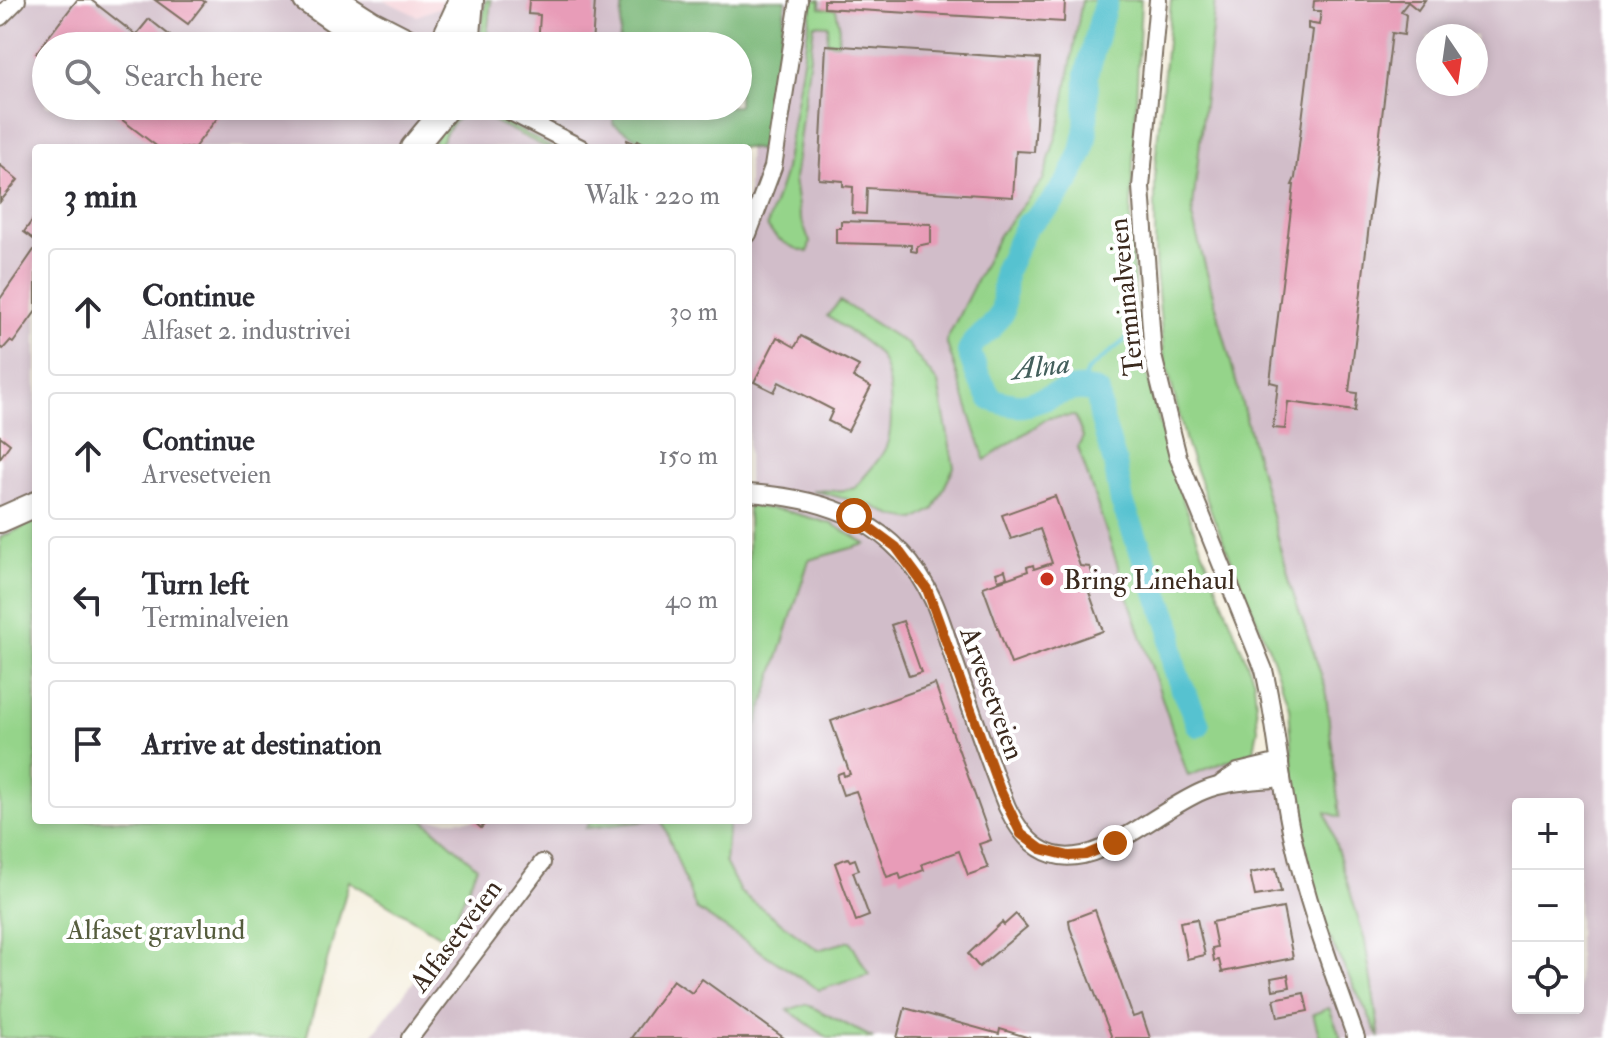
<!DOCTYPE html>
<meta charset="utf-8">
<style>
body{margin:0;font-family:"IM FELL Double Pica",serif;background:#f2f2f3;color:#2b2b33}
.controls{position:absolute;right:24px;bottom:24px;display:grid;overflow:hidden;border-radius:8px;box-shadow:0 4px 12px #0003}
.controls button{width:72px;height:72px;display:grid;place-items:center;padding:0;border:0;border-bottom:2px solid #e1e1e2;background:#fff;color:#2b2b33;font:40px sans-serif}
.compass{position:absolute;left:1416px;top:24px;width:72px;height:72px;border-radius:50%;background:#fff;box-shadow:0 4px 12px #0003;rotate:167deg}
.stop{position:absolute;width:24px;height:24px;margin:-18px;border:6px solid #b45309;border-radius:50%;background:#fff}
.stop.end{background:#b45309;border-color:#fff;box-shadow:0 2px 8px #0008}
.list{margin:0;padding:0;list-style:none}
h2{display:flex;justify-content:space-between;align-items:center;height:104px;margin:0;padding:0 32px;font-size:34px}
h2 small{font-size:26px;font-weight:400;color:#7c7c81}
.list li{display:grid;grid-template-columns:52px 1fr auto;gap:24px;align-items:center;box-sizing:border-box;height:128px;margin:0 16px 16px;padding:0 16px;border:2px solid #e1e1e2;border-radius:8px}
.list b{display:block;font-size:30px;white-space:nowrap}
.list p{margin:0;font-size:26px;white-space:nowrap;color:#7c7c81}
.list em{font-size:26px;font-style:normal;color:#7c7c81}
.icon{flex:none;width:44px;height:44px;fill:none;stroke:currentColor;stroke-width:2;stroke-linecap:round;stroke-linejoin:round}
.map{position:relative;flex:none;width:1608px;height:1038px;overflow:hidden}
.search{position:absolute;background:#fff;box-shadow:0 4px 12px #0003;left:32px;top:32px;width:720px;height:88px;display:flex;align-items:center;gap:20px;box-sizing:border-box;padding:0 28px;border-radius:44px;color:#7c7c81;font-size:30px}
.panel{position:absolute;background:#fff;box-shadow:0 4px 12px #0003;left:32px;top:144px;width:720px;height:680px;border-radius:8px}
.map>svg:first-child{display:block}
.built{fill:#f6cfd6}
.industrial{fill:#d1bdc9;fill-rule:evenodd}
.green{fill:#95d48a;stroke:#687f54;stroke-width:2}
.forest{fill:#78b676;stroke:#5a704a;stroke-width:2}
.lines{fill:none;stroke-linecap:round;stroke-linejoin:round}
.stream{stroke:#56c2d0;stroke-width:4}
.river{stroke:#56c2d0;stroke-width:24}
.building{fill:#e89cb8}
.street-casing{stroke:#7c6f61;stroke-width:20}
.secondary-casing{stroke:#7c6f61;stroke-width:28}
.street{stroke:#fff;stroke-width:16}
.secondary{stroke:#fff;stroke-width:24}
.route{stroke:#b45309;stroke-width:10}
.poi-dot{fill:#c8321e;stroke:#fff;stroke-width:3}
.labels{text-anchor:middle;stroke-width:8;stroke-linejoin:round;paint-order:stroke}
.street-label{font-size:28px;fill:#3b2a1e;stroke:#fff}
.poi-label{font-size:28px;fill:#3b2a1e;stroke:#fff;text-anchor:start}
.park-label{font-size:28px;fill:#565d3e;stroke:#fff}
.water-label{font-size:30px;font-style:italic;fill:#445f5c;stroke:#fff}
</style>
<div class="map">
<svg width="1608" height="1038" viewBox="0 0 1608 1038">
<rect width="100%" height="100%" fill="#fff"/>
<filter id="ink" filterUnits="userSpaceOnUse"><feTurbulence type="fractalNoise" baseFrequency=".0125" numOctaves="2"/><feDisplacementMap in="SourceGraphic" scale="16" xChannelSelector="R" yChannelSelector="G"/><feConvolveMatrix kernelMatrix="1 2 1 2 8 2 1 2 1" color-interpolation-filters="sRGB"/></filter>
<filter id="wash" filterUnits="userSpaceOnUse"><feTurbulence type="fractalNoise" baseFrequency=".006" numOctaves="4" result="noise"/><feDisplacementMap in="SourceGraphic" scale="32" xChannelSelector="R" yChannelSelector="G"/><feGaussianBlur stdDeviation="1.8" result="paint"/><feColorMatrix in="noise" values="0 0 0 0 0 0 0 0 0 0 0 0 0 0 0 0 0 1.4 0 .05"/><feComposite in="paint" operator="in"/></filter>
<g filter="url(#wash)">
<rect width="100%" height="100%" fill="#f5efde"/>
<!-- built -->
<polygon class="built" points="384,0 442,0 440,7 417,17"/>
<!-- industrial -->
<path class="industrial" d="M0,0H384L417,16L440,7L442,0H1082L1061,120L1043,180L999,235L985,459L1048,418L1075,416L1188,776L1254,751L1292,745L1296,801L1379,1037L1365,941L1326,811L1339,816L1325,686L1291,587L1192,217L1215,0H1608V1038H370L446,939L477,868L424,820H748V148H36V521L0,538ZM1428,36H1476V84H1428ZM46,46H738V106H46ZM1518,804H1578V1008H1518Z"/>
<!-- green -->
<g class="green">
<polygon points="486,0 491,0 486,46 479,46"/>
<path d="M813,0H820V8L836,9L839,24L838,43L827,42L828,25L814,24L794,180L799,214L810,242L808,252C793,249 774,239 767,226L784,174Z"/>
<polygon points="1082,0 1141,0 1130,230 1138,324 1144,361 1169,459 1186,509 1254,680 1258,729 1254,751 1188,776 1078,447 1083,437 1075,416 1048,418 985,460 946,341 999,235 1043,180 1061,120"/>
<polygon points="1171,0 1215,0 1192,217 1291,587 1325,686 1340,817 1326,812 1365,941 1380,1038 1322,924 1296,801 1289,707 1273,658 1214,519 1187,446 1164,355 1155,262 1155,164"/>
<path d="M474,109L488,113L553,148H547L479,114C454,111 448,129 438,148H430C441,128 449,111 474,109Z"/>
<path d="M840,301L907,344L938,383L954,467L934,509L915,520L893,516L873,506L812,490L839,491L855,488C864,476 878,463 885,449C895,428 892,371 877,353C864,339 843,328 827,316Z"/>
<polygon points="748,506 783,510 832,524 866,544 809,560 748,753"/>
<polygon points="36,521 36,820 424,820 477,867 446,939 349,881 306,1038 0,1038 0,538"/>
<polygon points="591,820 658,820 586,828"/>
<polygon points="662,820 729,820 725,862 740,892 818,950 850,941 869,975 819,990 696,909"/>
<polygon points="806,1004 873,1038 828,1038 788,1010"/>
<polygon points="1329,1008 1341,1038 1320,1038 1313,1014"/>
</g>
<!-- forest -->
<polygon class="forest" points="623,0 786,0 765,151 748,148 653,148 613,124 614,106 738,106 738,46 619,46"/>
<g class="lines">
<!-- stream -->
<polyline class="stream" points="1079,389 1087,371 1130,336"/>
<!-- river -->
<path class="river" d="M1106,0L1087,74L1086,132L1082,152L1069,180L1049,206L1026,226L1005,271L1003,312L991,328L974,342L969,352L978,376L991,399C1002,403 1013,406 1023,405C1049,401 1073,380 1098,393L1101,417L1115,463L1122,502L1172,631C1166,667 1187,692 1198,725"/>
</g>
<g id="blocks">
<!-- building -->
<g class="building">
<polygon points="77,0 91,0 136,35 149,19 183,46 46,46 46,61 44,63 41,61 43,58 36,53"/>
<polygon points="155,0 202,0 205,2 188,24"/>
<polygon points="529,0 595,0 592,46 538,46 540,15 528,14"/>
<polygon points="824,0 1065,0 1064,22 824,8"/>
<polygon points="1325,0 1425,0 1418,10 1408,2 1401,11 1406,15 1404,35 1392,33 1349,392 1357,393 1355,411 1288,402 1285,429 1273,428 1278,384 1270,382 1294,185 1292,185 1295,178 1313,30 1308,29 1308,23 1319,25 1321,11 1313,11 1314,1"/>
<polygon points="826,45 1040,59 1034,152 1016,151 1013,197 867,188 866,214 852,213 853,187 843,186 843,181 819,179"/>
<polygon points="104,106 232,106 229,110 226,107 194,148 159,148"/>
<polygon points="627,140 636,144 638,140 652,148 625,148"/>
<polygon points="0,165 18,180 0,202"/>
<polygon points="36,215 36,241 24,232"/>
<polygon points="841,221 931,224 931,243 917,246 917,252 911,251 911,245 836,243 836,228 841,228"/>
<polygon points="36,247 36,311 13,343 10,341 3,349 0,347 0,299"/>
<polygon points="801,336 859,366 853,377 871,387 848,431 828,421 833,410 779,382 774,392 754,382 777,337 795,347"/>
<polygon points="0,436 10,444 0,458"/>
<polygon points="1055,496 1080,566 1090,567 1094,578 1085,581 1103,631 1011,664 983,587 1028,571 1027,567 1033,565 1034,569 1052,563 1040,529 1011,539 1002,515"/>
<polygon points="1005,570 1007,577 998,580 996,573"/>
<polygon points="903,621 921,672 909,676 891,625"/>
<polygon points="935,684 991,840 979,844 988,868 968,875 959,851 922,864 924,870 901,879 899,873 887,877 856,791 843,795 837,778 838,774 843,772 844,776 850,774 831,721"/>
<polygon points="472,820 488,820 481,828"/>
<polygon points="848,858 850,861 855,859 859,870 853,872 869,916 856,921 835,863"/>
<polygon points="1276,868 1281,892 1255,896 1250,873"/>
<polygon points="1283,908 1293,958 1222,972 1219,960 1214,961 1212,948 1217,947 1212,922"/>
<polygon points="1095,910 1133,1017 1142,1014 1150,1038 1112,1038 1070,928 1069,920"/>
<polygon points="1016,914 1027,927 979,967 968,954 1002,922 1004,925"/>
<polygon points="1197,919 1205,955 1187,959 1180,922"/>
<polygon points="1288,975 1290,987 1273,990 1271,978"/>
<polygon points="702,979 784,1038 631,1038 673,980 692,993"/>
<polygon points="1304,993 1308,1011 1278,1017 1274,999"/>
<polygon points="905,1008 999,1034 1000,1029 1030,1038 897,1038"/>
</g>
</g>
</g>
<g filter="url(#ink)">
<use href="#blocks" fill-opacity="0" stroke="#7c6f61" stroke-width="2"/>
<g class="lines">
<defs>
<g id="street">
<path d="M1158,0L1141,187L1153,356L1178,457L1264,670C1277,726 1280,783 1293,839C1308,907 1333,972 1356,1038"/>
<polyline points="0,17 17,0"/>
<polyline points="499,106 581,148"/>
<polyline points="748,234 773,167 799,0"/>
<path d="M748,493C827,498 897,522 933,600C942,620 948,642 955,663C972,711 988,760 1007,807C1058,914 1137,819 1203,791C1227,781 1256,781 1282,778"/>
<polyline points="1222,783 1238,772 1280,762"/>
<polyline points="410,1038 542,863"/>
</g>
<g id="secondary">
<polyline points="306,0 372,46"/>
<polyline points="336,0 372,23 417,46"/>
<polyline points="441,46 462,0"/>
<polyline points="467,46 471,0"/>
<polyline points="413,148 448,106"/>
<polyline points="0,520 36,504"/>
</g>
</defs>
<!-- street casing -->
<use href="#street" class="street-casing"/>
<!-- secondary casing -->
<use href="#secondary" class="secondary-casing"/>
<!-- street -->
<use href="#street" class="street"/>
<!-- secondary -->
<use href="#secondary" class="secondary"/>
</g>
</g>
<g class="lines" filter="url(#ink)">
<!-- route -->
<polyline class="route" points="854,516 896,547 927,589 1000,790 1021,834 1041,849 1069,856 1086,855 1115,843"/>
</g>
<!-- markers -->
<circle class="poi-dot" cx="1047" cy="579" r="8"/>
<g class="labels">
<!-- street labels -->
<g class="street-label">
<text transform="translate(1125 297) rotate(-96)" y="10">Terminalveien</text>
<text transform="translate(993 693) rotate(70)" y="10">Arvesetveien</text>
<text transform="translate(455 935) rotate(-53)" y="10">Alfasetveien</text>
</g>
<!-- poi labels -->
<g class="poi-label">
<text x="1063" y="589">Bring Linehaul</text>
</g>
<!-- park labels -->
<g class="park-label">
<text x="156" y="939">Alfaset gravlund</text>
</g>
<!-- water labels -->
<g class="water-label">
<text transform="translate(1041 366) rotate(-7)" y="10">Alna</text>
</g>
</g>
</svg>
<div class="controls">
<button>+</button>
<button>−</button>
<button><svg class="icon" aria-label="locate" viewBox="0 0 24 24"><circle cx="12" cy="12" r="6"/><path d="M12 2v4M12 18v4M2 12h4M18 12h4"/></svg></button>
</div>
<svg class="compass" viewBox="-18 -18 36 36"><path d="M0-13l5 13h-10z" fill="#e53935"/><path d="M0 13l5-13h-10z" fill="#7c7c81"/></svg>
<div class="stop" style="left:854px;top:516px"></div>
<div class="stop end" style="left:1115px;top:843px"></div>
<div class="search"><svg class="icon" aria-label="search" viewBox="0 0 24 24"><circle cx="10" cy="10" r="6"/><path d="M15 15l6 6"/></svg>Search here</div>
<section class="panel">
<h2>3 min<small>Walk · 220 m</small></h2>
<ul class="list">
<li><svg class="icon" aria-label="ahead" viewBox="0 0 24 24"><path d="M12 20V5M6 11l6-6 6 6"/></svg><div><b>Continue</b><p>Alfaset 2. industrivei</p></div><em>30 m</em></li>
<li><svg class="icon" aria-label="ahead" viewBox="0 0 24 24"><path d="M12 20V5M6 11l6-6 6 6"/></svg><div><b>Continue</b><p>Arvesetveien</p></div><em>150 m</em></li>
<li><svg class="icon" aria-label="left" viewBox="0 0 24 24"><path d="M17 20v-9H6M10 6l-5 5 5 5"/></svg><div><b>Turn left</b><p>Terminalveien</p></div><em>40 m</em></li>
<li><svg class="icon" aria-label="arrive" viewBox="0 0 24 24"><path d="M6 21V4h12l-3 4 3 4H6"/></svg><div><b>Arrive at destination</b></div></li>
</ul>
</section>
</div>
